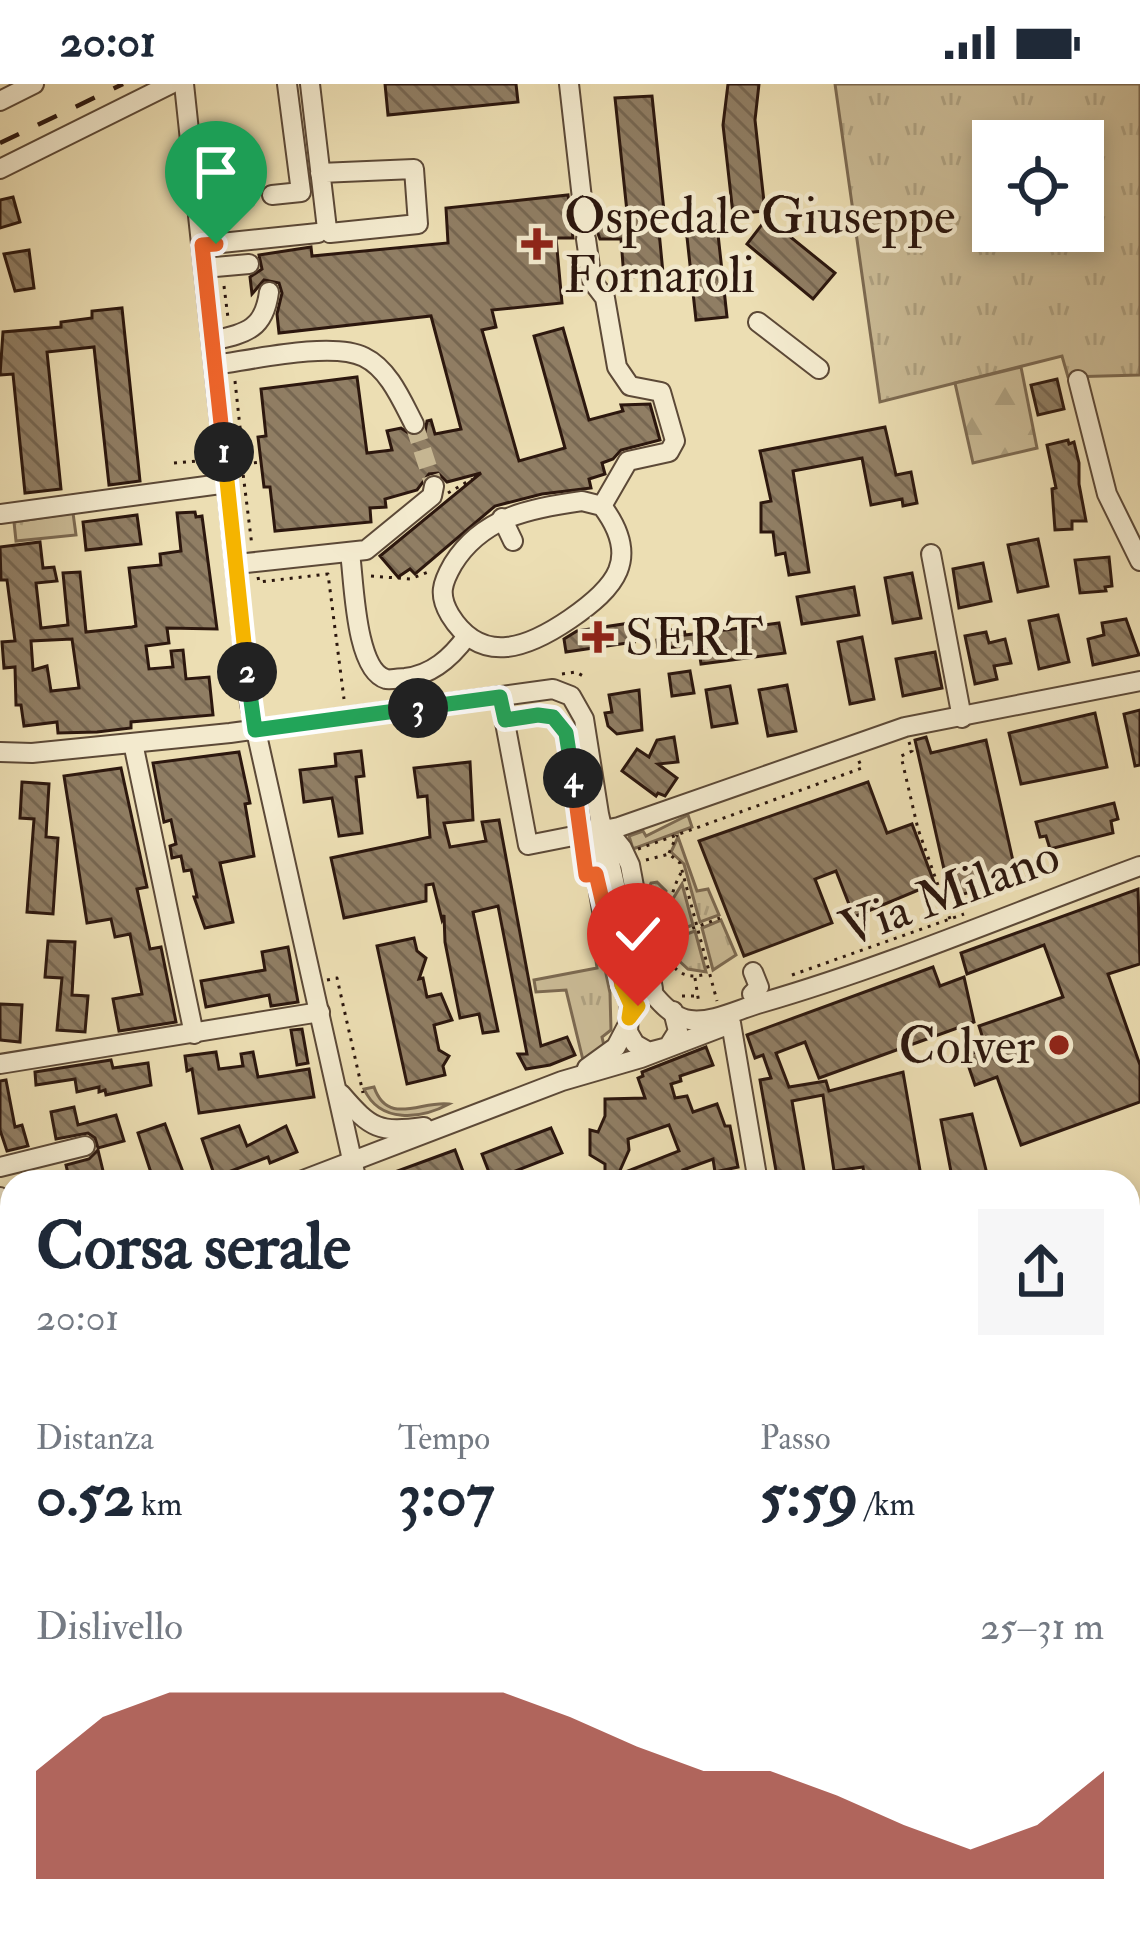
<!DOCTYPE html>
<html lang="it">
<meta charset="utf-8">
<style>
body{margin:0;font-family:"IM FELL Double Pica",serif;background:#f6f6f7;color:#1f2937;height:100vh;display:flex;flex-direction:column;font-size:45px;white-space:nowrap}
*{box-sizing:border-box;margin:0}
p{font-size:39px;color:#747a83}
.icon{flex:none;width:66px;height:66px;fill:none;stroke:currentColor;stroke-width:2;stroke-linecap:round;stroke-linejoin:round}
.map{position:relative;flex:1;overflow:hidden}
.sheet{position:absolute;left:0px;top:1086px;width:1140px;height:771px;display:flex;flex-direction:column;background:#fff;border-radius:36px 36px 0 0;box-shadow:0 6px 18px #0003}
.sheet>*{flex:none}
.buttons{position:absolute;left:972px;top:36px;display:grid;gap:24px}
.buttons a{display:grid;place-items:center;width:132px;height:132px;border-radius:0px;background:#fff;box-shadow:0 6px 18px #0003;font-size:60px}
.pin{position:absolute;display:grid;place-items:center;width:102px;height:102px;color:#fff;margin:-123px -51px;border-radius:50% 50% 50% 0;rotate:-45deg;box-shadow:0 0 12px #0007}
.pin .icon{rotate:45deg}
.km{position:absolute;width:60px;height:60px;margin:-30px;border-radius:50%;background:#222;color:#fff;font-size:33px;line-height:60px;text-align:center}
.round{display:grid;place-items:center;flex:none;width:126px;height:126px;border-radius:0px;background:#f6f6f7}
.overview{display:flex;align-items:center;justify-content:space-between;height:204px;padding:0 36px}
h1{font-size:66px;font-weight:700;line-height:90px}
.metrics{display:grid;grid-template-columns:repeat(3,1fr);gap:18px;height:204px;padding:12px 36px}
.metrics div{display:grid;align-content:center}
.metrics b{font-size:60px;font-weight:700}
.metrics small{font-size:33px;font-weight:400}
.metrics p{font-size:33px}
.chart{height:336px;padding:24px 36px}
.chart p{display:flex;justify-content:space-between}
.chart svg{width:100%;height:216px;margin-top:12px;fill:#8f2418;opacity:.7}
.status{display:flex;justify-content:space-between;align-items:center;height:84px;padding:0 60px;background:#fff;direction:ltr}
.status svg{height:33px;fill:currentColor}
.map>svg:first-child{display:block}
.grass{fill:url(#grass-tufts);stroke:#7c6a52;stroke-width:3;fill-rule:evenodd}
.forest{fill:url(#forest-firs);stroke:#7c6a52;stroke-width:3}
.park{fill:#cbbc97;stroke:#7c6a52;stroke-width:3}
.building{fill:url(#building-back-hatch);stroke:#2c170e;stroke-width:3;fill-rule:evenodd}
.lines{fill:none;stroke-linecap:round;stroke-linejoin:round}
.minor-tunnel{stroke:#c6b692;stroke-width:18;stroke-dasharray:18 9;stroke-linecap:butt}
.minor-casing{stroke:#5c4937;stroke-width:22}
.path{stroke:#2c170e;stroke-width:3;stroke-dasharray:3 6;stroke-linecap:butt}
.minor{stroke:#f3eace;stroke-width:18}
.rail{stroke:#2c170e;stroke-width:4.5;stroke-dasharray:21 21;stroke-linecap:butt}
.split-1-casing{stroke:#fff;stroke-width:24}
.split-2-casing{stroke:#fff;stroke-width:24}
.split-3-casing{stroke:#fff;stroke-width:24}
.split-4-casing{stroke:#fff;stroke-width:24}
.split-5-casing{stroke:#fff;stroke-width:24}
.split-6-casing{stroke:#fff;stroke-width:24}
.split-1{stroke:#f0652b;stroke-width:15}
.split-2{stroke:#f5b400;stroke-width:15}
.split-3{stroke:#22a559;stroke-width:15}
.split-4{stroke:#22a559;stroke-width:15}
.split-5{stroke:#f0652b;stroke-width:15}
.split-6{stroke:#f5b400;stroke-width:15}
.poi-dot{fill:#8f2418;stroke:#f3eace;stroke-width:4.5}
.labels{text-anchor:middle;stroke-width:9;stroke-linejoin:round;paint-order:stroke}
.poi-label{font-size:51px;fill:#2c170e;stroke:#f3eace;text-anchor:start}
.street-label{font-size:51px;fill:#2c170e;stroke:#f3eace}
</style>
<div class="status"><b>20:01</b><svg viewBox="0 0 49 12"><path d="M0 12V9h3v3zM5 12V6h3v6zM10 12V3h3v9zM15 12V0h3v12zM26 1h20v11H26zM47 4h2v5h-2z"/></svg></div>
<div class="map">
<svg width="1140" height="1855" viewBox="0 0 1140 1855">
<defs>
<pattern id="grass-tufts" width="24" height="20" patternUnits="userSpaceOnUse" patternTransform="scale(3)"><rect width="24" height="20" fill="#cbbc97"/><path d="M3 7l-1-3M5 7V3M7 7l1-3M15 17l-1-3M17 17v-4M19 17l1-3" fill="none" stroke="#aea181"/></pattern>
<pattern id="forest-firs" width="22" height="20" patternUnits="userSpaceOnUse" patternTransform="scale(3)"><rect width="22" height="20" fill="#cbbc97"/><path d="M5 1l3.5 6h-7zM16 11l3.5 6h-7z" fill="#aea181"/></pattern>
<pattern id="building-back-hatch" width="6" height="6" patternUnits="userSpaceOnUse" patternTransform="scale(3)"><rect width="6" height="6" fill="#907e64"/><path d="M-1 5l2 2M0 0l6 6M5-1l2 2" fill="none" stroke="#766651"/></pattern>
</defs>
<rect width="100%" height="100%" fill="#ecdeb3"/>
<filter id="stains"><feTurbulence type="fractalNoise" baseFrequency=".00167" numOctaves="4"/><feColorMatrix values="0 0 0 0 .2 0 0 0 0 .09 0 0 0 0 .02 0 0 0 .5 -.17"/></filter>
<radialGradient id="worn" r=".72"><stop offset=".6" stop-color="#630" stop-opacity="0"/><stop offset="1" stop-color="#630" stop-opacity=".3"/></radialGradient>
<!-- grass -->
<g class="grass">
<path d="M835,0H1140V291L1068,293L1062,272L880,318ZM993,57H1083V147H993Z"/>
<polygon points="73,429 76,451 16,457 14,438"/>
<polygon points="688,731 692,743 633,765 629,752 643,747 646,752"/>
<polygon points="678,753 697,807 708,805 719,831 700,838 684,780 671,768"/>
<polygon points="657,798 666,807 661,828 662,866 659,865 647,809 651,799"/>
<polygon points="682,800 693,841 670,849 671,818"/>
<polygon points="721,836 736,871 713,886 702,844"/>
<polygon points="695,847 706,888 688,885 676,874 670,856"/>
<polygon points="600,861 610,909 611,946 602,953 605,966 583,976 566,906 536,908 534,896 597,884 594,862"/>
<path d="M374,1003C388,1043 422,1016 449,1020C421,1035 380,1040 364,1005Z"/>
<polygon points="1140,1588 1140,1727 1128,1727 1128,1589"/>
</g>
<!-- forest -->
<polygon class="forest" points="1021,283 1037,364 973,379 955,299"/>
<!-- park -->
<polygon class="park" points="625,1845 718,1845 708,1849 730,1845 846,1845 848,1855 674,1855 692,1851 660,1853"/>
<!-- building -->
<g class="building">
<polygon points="385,0 516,0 518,18 388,31"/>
<polygon points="728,0 759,0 755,36 765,127 733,130 723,41"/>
<polygon points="652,12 665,137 658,137 663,189 624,194 621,155 600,155 597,147 598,140 628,137 615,14"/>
<polygon points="568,111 573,154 556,154 562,219 492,226 496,243 482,246 519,377 565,364 534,252 563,244 589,336 623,327 621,321 650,320 660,356 621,366 613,375 602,379 605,390 589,395 591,404 542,410 495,422 415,490 410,485 398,493 380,472 481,389 447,398 438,389 429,390 417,406 385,415 386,423 370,424 371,438 275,447 270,403 264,403 258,353 266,352 261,305 357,293 367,369 392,366 387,347 401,344 414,353 425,348 427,337 431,336 435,350 461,345 431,232 279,249 277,230 282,209 279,199 264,196 252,210 250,193 262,185 259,171 311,163 312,172 448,159 446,124"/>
<polygon points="13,113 20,138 0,144 0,116"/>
<polygon points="767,134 835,189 813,215 747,160"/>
<polygon points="717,141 727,233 696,236 686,144"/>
<polygon points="29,166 34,204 15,207 4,170"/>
<polygon points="122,224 140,397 109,401 94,263 47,268 61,405 25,409 13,290 0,291 3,248 61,243 61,238 92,234 92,227"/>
<polygon points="1057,295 1064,325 1038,331 1031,301"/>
<polygon points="885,343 896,391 911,388 917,419 903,422 902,415 871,421 862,374 793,387 809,488 789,491 785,469 776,471 773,448 761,448 761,419 771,417 760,367"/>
<polygon points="1068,356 1069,360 1074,358 1079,379 1079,400 1086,437 1072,437 1072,445 1055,446 1052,405 1056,404 1047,361"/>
<path d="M195,428L196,433L202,432L217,545L167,544L169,559L146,562L149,585L173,583L171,567L183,566L186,595L209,593L213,631L131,638V644L97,648L58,649L57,638L24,642L21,621H16L15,583L4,584L2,558L15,557L7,496H1L0,463L40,458L43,484L54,483L57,497L36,499L41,544L68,541L63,489L80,488L86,548L132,543L136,542L129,484L161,481L160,470L181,467L177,429ZM72,555L79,604L51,607L47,582L33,586L31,557Z"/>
<polygon points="137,431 141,460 86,466 83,438"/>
<polygon points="1038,455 1048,502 1018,508 1008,461"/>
<polygon points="1109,473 1112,502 1105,503 1106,507 1080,509 1075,476"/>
<polygon points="983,479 991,517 959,524 953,485"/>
<polygon points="912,489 921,534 893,539 885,494"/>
<polygon points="854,503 859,531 802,540 797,513"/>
<polygon points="1058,531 1069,578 1039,585 1029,537"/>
<polygon points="1126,535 1139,571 1093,581 1088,555 1104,551 1102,539"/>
<polygon points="630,539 634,558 566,568 564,555 577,547"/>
<polygon points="779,539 785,569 701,580 698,560 658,565 657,556 665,554 664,547 684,544 685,551"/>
<polygon points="986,548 989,559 1005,555 1011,579 994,582 997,595 975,600 965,552"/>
<polygon points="862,553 874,615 850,620 838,558"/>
<polygon points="935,568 942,604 903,612 896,575"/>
<polygon points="690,587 694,609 672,612 669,590"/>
<polygon points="787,601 796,647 768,652 759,606"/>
<polygon points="730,602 737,639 712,643 706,606"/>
<polygon points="639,606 642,646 617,650 608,642 605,629 612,628 609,611"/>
<polygon points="1140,626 1140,681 1135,682 1124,630"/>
<polygon points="1095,629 1107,683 1021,700 1009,649"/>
<polygon points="674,653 678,678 658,680 677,694 665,712 658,709 656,712 622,687 637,665 649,673 657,656"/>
<polygon points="926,653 931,669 986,656 1015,786 998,790 1001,801 959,811 957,800 948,803 915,656"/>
<polygon points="361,667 364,692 356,693 362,749 339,752 332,714 304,718 300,686 336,682 335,670"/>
<polygon points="239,668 250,719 245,720 254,772 220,779 233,838 205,844 194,813 197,813 191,786 184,787 181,772 172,774 170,762 176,760 171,736 164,738 153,679"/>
<polygon points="470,678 473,736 444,739 450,763 486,757 482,738 499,736 541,962 567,953 575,971 550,981 526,985 518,970 527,970 498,822 473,828 498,947 483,949 479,930 460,934 445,858 444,831 442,836 433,800 426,801 426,817 344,834 331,774 430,753 427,712 418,713 414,684"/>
<polygon points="121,684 147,803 137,805 150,865 161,863 176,938 119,947 113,915 142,910 130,850 115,853 111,835 87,839 64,692"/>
<polygon points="22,698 49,700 46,753 58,754 53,830 27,828 34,735 20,734"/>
<polygon points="868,698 887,749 912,740 937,806 925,810 923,804 854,833 836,787 815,795 832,839 744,872 699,757"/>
<polygon points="1114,719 1118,735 1111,737 1113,749 1050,765 1046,752 1040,753 1036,738"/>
<polygon points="1138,805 1140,880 1108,890 1140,981 1140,1018 1021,1061 997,993 975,1001 965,972 986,964 979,942 1063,913 1044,861 967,890 961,869"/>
<polygon points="414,854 417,867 426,874 419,895 423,894 427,913 441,910 452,936 434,941 439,966 449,972 443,982 445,991 407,1000 377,862"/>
<polygon points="48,857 75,858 72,911 88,912 85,948 57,946 62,894 45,893"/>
<polygon points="288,863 298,918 271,922 269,911 206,923 201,897 265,886 262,868"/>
<polygon points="933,883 940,902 964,893 974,938 819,994 805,958 776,969 789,1003 826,997 829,1007 903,988 922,1098 865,1098 863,1083 834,1087 823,1011 792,1017 806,1098 778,1098 760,996 771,994 763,971 755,974 747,951"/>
<polygon points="0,920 22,921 20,958 0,956"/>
<polygon points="302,945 308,979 297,981 291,946"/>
<path d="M706,963L713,981L680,992L681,997L671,1000L675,1014L687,1012L693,1028L717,1020L725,1042H730L738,1083L715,1088L713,1075L683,1086L687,1098H669L666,1090L642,1098H602L605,1096V1080L590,1071V1046L598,1048L605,1032V1015L645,1014L638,994L643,992L642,988ZM669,1041L679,1067L618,1091L629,1066L628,1055Z"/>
<polygon points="216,968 219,985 243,982 241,970 253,968 258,993 309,985 314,1013 199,1029 192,985 187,987 185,972"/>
<polygon points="111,976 113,984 148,979 151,1001 106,1011 105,1006 99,1008 99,1003 77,1008 75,995 36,1001 35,988"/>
<polygon points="6,996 15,1043 22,1041 28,1062 7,1067 0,1046 0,997"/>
<polygon points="74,1023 78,1041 116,1031 124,1057 98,1064 95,1054 88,1049 56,1055 51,1028"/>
<polygon points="972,1030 989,1098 953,1098 941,1036"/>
<polygon points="165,1040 183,1088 164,1098 154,1098 138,1049"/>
<polygon points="239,1042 247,1062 286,1042 297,1068 270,1079 268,1073 215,1093 202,1055"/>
<polygon points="551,1044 562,1069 492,1096 482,1070"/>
<polygon points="98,1066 104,1091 70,1098 66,1081 89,1075"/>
<polygon points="455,1066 467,1098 370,1098 370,1097"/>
<polygon points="1128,1190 1135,1190 1140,1224 1140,1285 1128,1286"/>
<polygon points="2,1291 12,1321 12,1375 0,1378"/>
<polygon points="1140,1312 1140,1387 1128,1388 1128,1346 1132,1345 1128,1313"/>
<polygon points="12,1407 12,1474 0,1477 0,1411"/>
<polygon points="12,1624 12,1669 0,1640 0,1626"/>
</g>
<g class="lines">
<!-- minor-tunnel -->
<polyline class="minor-tunnel" points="414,340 434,402"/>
<!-- minor casing -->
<g class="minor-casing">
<g id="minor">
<polyline points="184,0 250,620 357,1098"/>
<polyline points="310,0 327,145 330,149 418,140 414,85 320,89"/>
<polyline points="569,0 585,141"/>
<polyline points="0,17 34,0"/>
<polyline points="0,85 171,0"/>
<polyline points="272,111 301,108 287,0"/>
<polyline points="586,155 592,197 605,214 617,283 630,302 661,308 675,357 669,368 628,377 602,422"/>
<polyline points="202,161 318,149"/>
<polyline points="204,184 249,180"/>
<polyline points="758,238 819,285"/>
<path d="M212,257C246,249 264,246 269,208"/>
<path d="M215,281C251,276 332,257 364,273C389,285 402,317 414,340"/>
<polyline points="1078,296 1107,410 1140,477"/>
<path d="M582,417L602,422C642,475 615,504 570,535C529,563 482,583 450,531C438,511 442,499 453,480C482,433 531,424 582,417Z"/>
<polyline points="0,430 228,399"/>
<polyline points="502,434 513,457"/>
<path d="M350,469C354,496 355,586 386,595C389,596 401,594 405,594C432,591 451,574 467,552"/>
<polyline points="931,470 962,634"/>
<polyline points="237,480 366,466 432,412 434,402"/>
<polyline points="500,612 528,761 619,743 905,643 1140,597"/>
<polyline points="133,659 194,950"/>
<polyline points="0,668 32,669 230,649 553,605 571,612 584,635 599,730 632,876 628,948 635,960 649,968 668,963 678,947 673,927"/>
<path d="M599,740C589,787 608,866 626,912"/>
<polyline points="606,744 622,764 630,781 653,905"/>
<path d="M633,879C644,899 666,933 690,936C713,939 739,925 761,919C889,882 1015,828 1140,782"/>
<polyline points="752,910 759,903 753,888"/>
<polyline points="731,939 758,1098"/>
<polyline points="0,980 320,928"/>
<polyline points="587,984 616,963 627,942"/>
<path d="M341,1010C371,1045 379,1049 424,1043"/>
<polyline points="0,1083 85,1062"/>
<polyline points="298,1098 562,997 641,974 730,940"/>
<polyline points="0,1113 12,1167"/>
<polyline points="1128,1143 1140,1140"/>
<polyline points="0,1210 12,1205"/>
<polyline points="0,1613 12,1610"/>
<polyline points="0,1675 12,1709"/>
<polyline points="57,1845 60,1855"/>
<polyline points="182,1845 185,1855"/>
<polyline points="528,1845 530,1855"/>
<polyline points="297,1855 343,1845"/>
</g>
</g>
<!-- path -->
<g class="path">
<polyline points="224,202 228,234"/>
<polyline points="235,297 243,371"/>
<polyline points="241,373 252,462"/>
<polyline points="174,379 209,376"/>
<polyline points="245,380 261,378"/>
<polyline points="448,409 472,395"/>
<polyline points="371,492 410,495 431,487"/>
<polyline points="258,493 259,498 328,490 344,615"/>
<polyline points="562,590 576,588 583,592"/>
<polyline points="519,634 548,631 561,641 579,733"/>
<polyline points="909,658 912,667 901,672 918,745 950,835"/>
<polyline points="638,765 862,684 858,675"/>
<polyline points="669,769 677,751"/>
<polyline points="646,776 669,770 680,779 717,917"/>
<path d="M681,789C665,816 648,906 707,890"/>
<polyline points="667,854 720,834"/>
<polyline points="792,891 964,830"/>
<polyline points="695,894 699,920"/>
<polyline points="327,896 337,894 363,1009"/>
<polyline points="682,912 698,912"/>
<polyline points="0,1499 12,1496"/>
<polyline points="0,1585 12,1582"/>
<polyline points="0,1732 12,1729"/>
<polyline points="1128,1821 1140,1818"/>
<polyline points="1128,1843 1140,1844"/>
</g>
<!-- minor -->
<use href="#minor" class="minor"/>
<!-- rail -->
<polyline class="rail" points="0,59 123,0"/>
</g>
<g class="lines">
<!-- split-1 casing -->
<g class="split-1-casing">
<polyline id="split-1" points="216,160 202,161 224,368"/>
</g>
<!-- split-2 casing -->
<g class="split-2-casing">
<polyline id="split-2" points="224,368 247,588"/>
</g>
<!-- split-3 casing -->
<g class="split-3-casing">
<polyline id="split-3" points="247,588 255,646 418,624"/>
</g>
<!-- split-4 casing -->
<g class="split-4-casing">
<polyline id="split-4" points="418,624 500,613 505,636 538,631 553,633 566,649 573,694"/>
</g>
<!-- split-5 casing -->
<g class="split-5-casing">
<polyline id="split-5" points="573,694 586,791 596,790 622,901"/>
</g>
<!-- split-6 casing -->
<g class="split-6-casing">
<polyline id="split-6" points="622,901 631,921 629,934 638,922"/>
</g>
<!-- split-1 -->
<use href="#split-1" class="split-1"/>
<!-- split-2 -->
<use href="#split-2" class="split-2"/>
<!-- split-3 -->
<use href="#split-3" class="split-3"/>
<!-- split-4 -->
<use href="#split-4" class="split-4"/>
<!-- split-5 -->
<use href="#split-5" class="split-5"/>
<!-- split-6 -->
<use href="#split-6" class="split-6"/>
</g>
<!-- markers -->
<g class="poi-dot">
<path d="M531 142h12v12h12v12h-12v12h-12v-12h-12v-12h12z"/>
<path d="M592 535h12v12h12v12h-12v12h-12v-12h-12v-12h12z"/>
<circle cx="1059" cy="961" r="12"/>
</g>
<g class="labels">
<!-- poi labels -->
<g class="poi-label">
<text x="564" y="149">Ospedale Giuseppe<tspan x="564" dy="59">Fornaroli</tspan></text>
<text x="625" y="571">SERT</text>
<text x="1035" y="979" text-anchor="end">Colver</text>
</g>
<!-- street labels -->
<g class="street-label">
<text transform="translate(949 807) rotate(-20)" y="18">Via Milano</text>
</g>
</g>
<rect width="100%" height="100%" filter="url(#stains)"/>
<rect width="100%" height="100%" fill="url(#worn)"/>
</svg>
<div class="buttons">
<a><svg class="icon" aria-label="locate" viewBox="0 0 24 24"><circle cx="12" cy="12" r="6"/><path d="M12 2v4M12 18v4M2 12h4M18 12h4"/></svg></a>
</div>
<div class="pin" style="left:216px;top:160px;background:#1e9e55"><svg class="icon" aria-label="arrive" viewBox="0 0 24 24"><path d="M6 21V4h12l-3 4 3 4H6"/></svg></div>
<div class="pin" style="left:638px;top:922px;background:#d93025"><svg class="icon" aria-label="check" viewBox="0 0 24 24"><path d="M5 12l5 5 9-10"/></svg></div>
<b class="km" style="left:224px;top:368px">1</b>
<b class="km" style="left:247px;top:588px">2</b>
<b class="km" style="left:418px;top:624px">3</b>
<b class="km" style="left:573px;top:694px">4</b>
<section class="sheet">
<div class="overview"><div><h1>Corsa serale</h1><p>20:01</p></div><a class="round"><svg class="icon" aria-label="share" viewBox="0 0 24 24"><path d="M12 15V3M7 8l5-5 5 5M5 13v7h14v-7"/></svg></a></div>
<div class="metrics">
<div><p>Distanza</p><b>0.52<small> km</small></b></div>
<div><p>Tempo</p><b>3:07</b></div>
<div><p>Passo</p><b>5:59<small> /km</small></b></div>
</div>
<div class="chart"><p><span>Dislivello</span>25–31 m</p>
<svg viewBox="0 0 160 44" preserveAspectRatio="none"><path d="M0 44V22L10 11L20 6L30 6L40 6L50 6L60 6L70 6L80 11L90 17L100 22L110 22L120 27L130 33L140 38L150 33L160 22V44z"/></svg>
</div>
</section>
</div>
